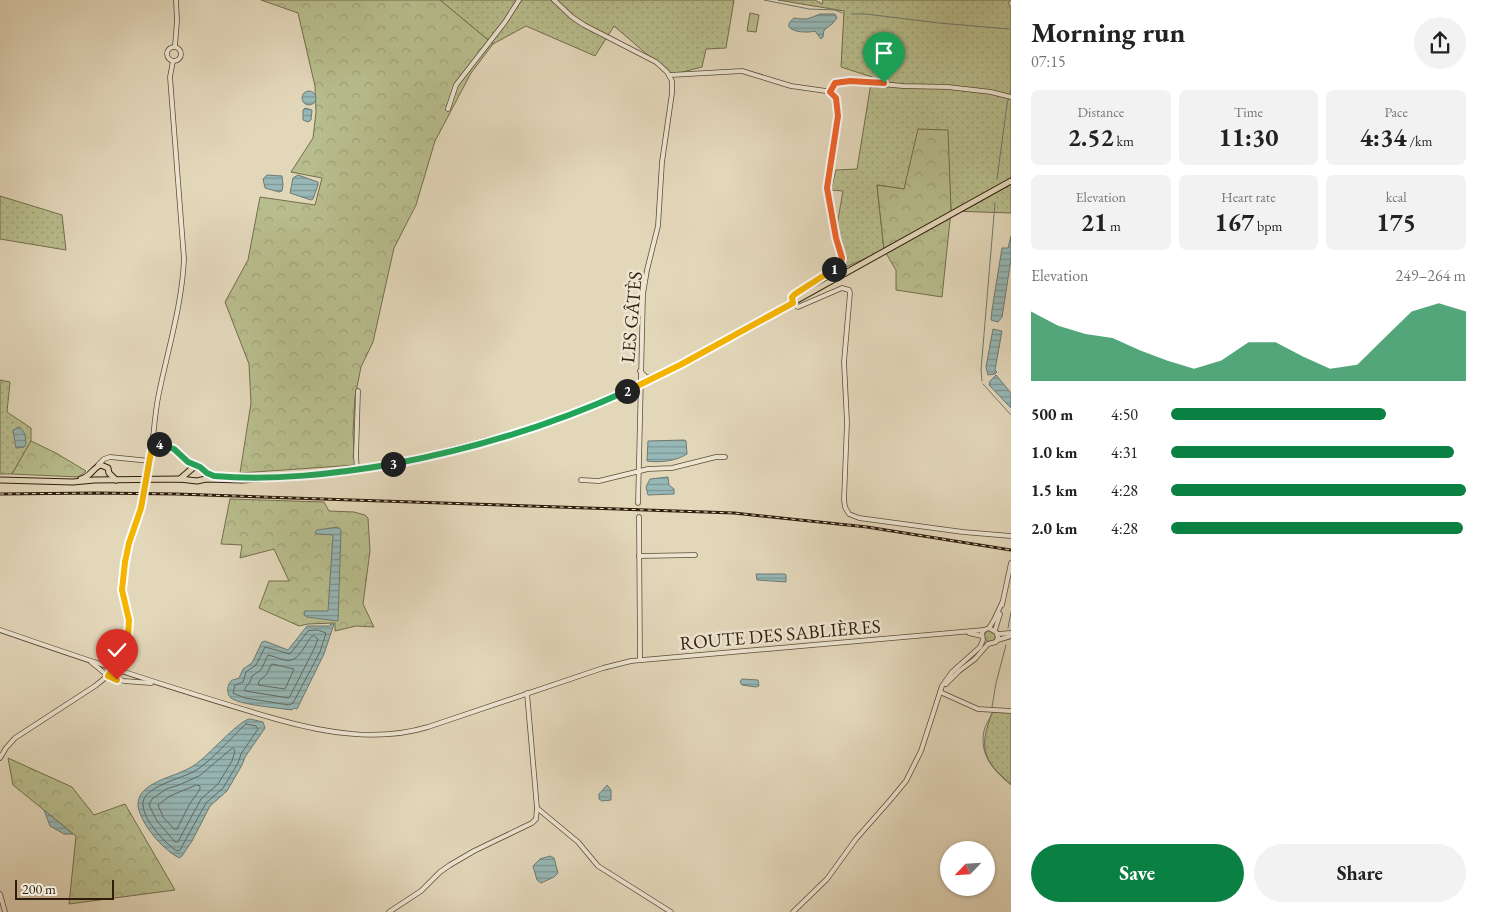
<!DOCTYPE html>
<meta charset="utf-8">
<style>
body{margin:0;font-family:"EB Garamond",serif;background:#f2f2f2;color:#222;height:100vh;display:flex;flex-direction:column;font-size:19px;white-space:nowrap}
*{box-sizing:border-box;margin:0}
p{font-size:16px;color:#767676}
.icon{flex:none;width:28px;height:28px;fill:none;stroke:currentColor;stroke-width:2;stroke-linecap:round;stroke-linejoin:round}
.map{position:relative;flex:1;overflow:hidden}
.side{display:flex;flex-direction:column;background:#fff;width:475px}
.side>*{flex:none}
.needle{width:32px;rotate:245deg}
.controls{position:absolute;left:940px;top:841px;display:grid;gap:10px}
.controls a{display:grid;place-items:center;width:55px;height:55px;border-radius:50%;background:#fff;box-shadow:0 1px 4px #0004;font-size:25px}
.scale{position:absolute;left:15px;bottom:12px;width:99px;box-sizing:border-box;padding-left:5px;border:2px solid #2e1d0a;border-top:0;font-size:14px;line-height:18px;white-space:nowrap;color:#2e1d0a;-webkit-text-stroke:4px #ede5d2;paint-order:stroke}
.pin{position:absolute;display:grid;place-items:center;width:42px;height:42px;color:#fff;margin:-51px -21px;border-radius:50% 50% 50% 0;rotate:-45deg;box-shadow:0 0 5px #0007}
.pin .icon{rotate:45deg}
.km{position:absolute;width:25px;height:25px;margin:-12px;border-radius:50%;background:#222;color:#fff;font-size:14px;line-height:25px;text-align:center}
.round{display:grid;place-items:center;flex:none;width:52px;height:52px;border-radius:26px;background:#f2f2f2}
.head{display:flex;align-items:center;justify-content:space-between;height:85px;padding:0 20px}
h1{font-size:28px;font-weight:700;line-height:38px}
.metrics{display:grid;grid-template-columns:repeat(3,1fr);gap:8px;height:85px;padding:5px 20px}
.metrics div{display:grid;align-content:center;border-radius:8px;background:#f2f2f2;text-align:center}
.metrics b{font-size:25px;font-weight:700}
.metrics small{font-size:14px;font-weight:400}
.metrics p{font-size:14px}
.chart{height:140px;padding:10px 20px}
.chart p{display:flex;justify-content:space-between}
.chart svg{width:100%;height:90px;margin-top:5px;fill:#0b8043;opacity:.7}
.action{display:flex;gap:10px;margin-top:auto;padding:10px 20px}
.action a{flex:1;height:58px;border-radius:30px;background:#0b8043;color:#fff;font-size:20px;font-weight:700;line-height:58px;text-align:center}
.action a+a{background:#f2f2f2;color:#222}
ul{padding:0 20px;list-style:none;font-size:16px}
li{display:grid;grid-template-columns:80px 60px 1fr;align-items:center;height:38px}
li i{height:12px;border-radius:6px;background:#0b8043}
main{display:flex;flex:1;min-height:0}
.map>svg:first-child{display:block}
.grass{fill:url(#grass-dots);stroke:#736d4c}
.forest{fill:url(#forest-crowns);stroke:#736d4c}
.pitch{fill:#b8bd8d;stroke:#736d4c}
.water{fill:url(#water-rules);stroke:#6d7a72}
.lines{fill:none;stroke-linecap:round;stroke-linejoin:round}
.shore{stroke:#626a60;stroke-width:1}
.stream{stroke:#6d7a72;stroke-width:1}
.minor-casing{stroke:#5b4c36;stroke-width:5.5}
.major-casing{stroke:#2e1d0a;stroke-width:7}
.minor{stroke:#ede5d2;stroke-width:4}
.major{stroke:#e3d7ba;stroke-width:5}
.rail-casing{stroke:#2e1d0a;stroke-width:3}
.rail{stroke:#ede5d2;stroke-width:1;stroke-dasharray:4;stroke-linecap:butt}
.minor-bridge-casing{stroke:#5b4c36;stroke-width:5.5;stroke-linecap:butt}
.minor-bridge{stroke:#ede5d2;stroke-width:4}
.split-1-casing{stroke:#fff;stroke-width:10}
.split-2-casing{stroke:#fff;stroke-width:10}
.split-3-casing{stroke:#fff;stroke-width:10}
.split-4-casing{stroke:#fff;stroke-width:10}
.split-5-casing{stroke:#fff;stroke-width:10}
.split-1{stroke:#f0652b;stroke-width:6}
.split-2{stroke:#f5b400;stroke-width:6}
.split-3{stroke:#22a559;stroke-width:6}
.split-4{stroke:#22a559;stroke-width:6}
.split-5{stroke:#f5b400;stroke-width:6}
.labels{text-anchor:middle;stroke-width:5;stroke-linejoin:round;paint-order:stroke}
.street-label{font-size:19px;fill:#2e1d0a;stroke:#ede5d2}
</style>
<main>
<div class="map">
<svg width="1011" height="912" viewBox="0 0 1011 912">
<defs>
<pattern id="grass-dots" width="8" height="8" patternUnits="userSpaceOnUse" patternTransform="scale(1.25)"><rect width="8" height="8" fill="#b8bd8d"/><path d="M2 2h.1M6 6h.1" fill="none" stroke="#9ea278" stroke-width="1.8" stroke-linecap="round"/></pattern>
<pattern id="forest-crowns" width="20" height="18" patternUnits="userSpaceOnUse" patternTransform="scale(1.25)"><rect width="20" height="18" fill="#b8bd8d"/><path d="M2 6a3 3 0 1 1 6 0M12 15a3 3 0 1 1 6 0" fill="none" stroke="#9ea278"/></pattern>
<pattern id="water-rules" width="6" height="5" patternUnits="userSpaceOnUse" patternTransform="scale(1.25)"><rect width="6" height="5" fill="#97b8b7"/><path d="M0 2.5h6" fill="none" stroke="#7c9593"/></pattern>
</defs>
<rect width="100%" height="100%" fill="#e3d7ba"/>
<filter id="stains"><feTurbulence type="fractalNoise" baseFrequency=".004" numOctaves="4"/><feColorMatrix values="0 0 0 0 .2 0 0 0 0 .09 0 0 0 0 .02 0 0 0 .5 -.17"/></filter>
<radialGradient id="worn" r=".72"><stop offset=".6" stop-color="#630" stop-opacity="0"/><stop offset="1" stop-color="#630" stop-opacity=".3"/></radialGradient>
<!-- grass -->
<g class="grass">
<polygon points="440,0 734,0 726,48 706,49 702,67 671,75 614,26 595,56 526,26 493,44"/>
<polygon points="778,0 815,0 822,4 823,0 1011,0 1008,3 1011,8 1011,213 951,211 947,130 904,189 877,185 884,250 846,267 836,231 843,191 831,190 836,170 857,169 872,77 841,67 844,11"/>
<polygon points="0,196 62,215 66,250 0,239"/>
<polygon points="0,380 10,382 7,412 31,428 31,441 12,474 0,474"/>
<circle cx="990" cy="636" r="5.5"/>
<path d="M993,711L1011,712V784C981,760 979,745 993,711Z"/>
</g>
<!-- forest -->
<g class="forest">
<polygon points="261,0 440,0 493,44 471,73 435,141 416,205 394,248 373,342 361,367 355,397 353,432 355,465 240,473 251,403 249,364 225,302 248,260 260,197 315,205 322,178 291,172 313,138 316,112 315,86 298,13"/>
<polygon points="918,129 948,130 951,211 942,297 896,290 896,270 884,250 877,185 904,189"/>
<polygon points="31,441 56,453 86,471 79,477 12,474"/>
<polygon points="230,499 324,502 329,511 354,512 365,515 368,518 370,551 363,604 374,627 356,626 335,631 335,623 308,624 299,626 259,608 269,581 289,581 274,549 240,558 242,545 221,544"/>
<polygon points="8,758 72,787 94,815 125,804 175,890 69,904 76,836 13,785"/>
</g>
<!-- pitch -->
<polygon class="pitch" points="750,13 759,15 756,32 747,31"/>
<!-- water -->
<g class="water">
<path d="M820,14H835L837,18L832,24L824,30L823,37L821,39L815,31C806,34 777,31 794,18C807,20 808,19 820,14Z"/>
<circle cx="309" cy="98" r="7"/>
<polygon points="305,108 312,110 311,120 308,122 303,120 303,110"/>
<polygon points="267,175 282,176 283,185 282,191 279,192 265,188 263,179"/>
<polygon points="298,175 318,182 318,185 313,199 311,200 290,193 293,178"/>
<polygon points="1011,236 1011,259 1002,317 998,322 991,320 992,310 1002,248 1008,248"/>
<polygon points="993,329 1002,331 995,370 997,372 995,374 988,375 986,367"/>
<polygon points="996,375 1011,393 1011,408 989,385 990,381"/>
<polygon points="20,427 25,434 26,444 24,447 16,448 13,430"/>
<path d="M684,440L686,441L687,454C676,461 660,463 647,461L648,441Z"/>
<polygon points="668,477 669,485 674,489 674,494 648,495 646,487 650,479"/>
<polygon points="338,527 341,530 338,621 307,617 304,615 305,611 328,611 333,535 316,534 315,532 317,530"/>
<polygon points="756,574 785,574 786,575 786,582 757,580"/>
<path d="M331,624H334L324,654L297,709L294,708L292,710C279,708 240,705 231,698C226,694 227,684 232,680C233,680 239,678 239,678L243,669L252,663L262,642L265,641L288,650L307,626H329Z"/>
<polygon points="742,679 758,680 759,686 756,687 742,685 740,682"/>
<path d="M250,719L263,722L265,728L245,757L242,765L227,791L210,806L192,841L182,856L179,858C165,850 152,836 144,822C142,818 138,810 138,805C137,785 168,778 181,772C189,769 195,765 201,760C211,752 241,719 250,719Z"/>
<polygon points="607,785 611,790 611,800 602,801 599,799 599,794"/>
<polygon points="44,810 73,834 64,834 50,826"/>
<polygon points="550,856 554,858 558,873 554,877 541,883 537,880 533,866 540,859"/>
</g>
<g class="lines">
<!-- shore -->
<g class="shore">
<polygon points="318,630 326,633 320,652 293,703 289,705 245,698 233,693 235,685 243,682 246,672 256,665 265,647 290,654 308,631"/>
<path d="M314,636L318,639L315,647L289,698L245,691V688L250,682L252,676L261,670L268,655C273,656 278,658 284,660C298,664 304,646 311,637Z"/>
<polygon points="272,664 294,669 285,689 258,685 259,681 266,675"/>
<path d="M246,724L256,726L258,729L241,754L238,763L223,788L206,803L180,850L177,851C166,844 155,831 148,820C146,816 143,810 143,805C141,787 183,778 195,771C215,758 229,739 246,724Z"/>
<polygon points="233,748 235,751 232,761 218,784 201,799 181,836 178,842 175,842 157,821 149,805 152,799 166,789 179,785 199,776"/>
<polygon points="197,785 200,786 200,789 189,805 177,829 174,829 163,817 158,805 170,796"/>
</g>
<!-- stream -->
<g class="stream">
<polyline points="764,0 809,9 835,10 842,13"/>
<polyline points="852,14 866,14 939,23 1009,29"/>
<polyline points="997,179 1007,104 1011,89"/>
<polyline points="982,381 981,370 995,203"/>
<polyline points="983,384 1011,415"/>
<polyline points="1008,628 1011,612"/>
<polyline points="992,707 996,683 1006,645"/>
<path d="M992,713C990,719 985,725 984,731C979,755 994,771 1011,785"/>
</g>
<!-- minor casing -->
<g class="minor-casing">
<g id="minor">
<polyline points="554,0 572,17 584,25 656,62 667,72 672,81 672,93 662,162 658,226 647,270 643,294 638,503"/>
<polyline points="175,46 177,21 176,0"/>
<circle cx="174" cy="54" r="7"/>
<path d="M670,75L742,71L791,86L826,91L833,94C849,119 827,161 827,189C828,205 831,223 836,238C837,244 841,250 842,256C842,261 840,263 837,266L792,297L795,305L798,307L842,288L849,290L850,293L844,362L847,422L844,500L845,507L849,514L859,518L963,532L1011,536"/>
<polyline points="830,92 835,83 850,81 903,86 948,87 991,92 1011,97"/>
<polyline points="448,109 456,85 505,22 519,0"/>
<polyline points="640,371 646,377 653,378"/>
<path d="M153,436C161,446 167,444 176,450C183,455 188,462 195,466"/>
<polyline points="98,465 104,459 110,457 150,461"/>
<polyline points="357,469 356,456 358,391"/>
<path d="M148,473C154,447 153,420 159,393C168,349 182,305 184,259L170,77L173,61"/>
<polyline points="581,480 599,481 648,469 672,468 716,457 725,457"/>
<polyline points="639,517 640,659"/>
<polyline points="639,556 695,555"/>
<polyline points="1002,605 1011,563"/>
<path d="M0,630C92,662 183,692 276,719C325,733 378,742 428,727L603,668L631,661L984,630"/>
<polyline points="995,630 1000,614"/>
<polyline points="969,633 982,636"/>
<polyline points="998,634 1011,633"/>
<polyline points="998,640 1011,636"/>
<polyline points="91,662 108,676 124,681 151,683"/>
<polyline points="946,684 959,671 975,659 988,644 996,642 998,637 996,632 989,628"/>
<polyline points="940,692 978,709 1011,711"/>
<polyline points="527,693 537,808 578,842 598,866 671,912"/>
<path d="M0,758L6,748L15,738L95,686C116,671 133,644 129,616C126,600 121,592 123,575C124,564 126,554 128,544C133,529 140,515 143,500"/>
<polyline points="0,894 5,912"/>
<polyline points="389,912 421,891 440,872 450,865 474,851 532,823 536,819 537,808"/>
<polyline points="793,912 827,879 856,839 892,798 906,781 921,751 942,686 952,672 980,647 983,640 982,633 984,630 989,628 994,620 1002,603"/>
</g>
</g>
<!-- major casing -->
<g class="major-casing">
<g id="major">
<path d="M81,479C91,477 92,468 101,465L108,468L109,473L116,480"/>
<path d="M180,479L195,466C205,467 206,475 220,477"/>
<polyline points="0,480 73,482 94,480 180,479 197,481 206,479 242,480 312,475 357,469 418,459 524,431 601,403 680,365 1011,181"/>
</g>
</g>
<!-- minor -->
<use href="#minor" class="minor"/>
<!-- major -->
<use href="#major" class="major"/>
<!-- rail casing -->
<g class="rail-casing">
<polyline id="rail" points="0,494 96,493 177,494 734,513 867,527 1011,550"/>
</g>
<!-- rail -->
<use href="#rail" class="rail"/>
<!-- minor-bridge casing -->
<g class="minor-bridge-casing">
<polyline id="minor-bridge" points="143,500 148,473"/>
</g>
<!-- minor-bridge -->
<use href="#minor-bridge" class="minor-bridge"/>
</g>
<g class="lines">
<!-- split-1 casing -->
<g class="split-1-casing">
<polyline id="split-1" points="834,269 841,263 842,258 836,238 827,188 838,116 836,98 830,92 835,83 850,81 884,83"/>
</g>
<!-- split-2 casing -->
<g class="split-2-casing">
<polyline id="split-2" points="627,391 680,365 793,303 792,297 795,294 834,269"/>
</g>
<!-- split-3 casing -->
<g class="split-3-casing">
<path id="split-3" d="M393,464C473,449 552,425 627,391"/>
</g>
<!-- split-4 casing -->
<g class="split-4-casing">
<path id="split-4" d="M159,444L174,449L188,462L200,467L207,473L214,476C274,481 334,474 393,464"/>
</g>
<!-- split-5 casing -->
<g class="split-5-casing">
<polyline id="split-5" points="117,680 108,676 119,660 128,637 129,620 122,590 125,562 129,543 141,508 151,452 159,444"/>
</g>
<!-- split-1 -->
<use href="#split-1" class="split-1"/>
<!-- split-2 -->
<use href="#split-2" class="split-2"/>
<!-- split-3 -->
<use href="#split-3" class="split-3"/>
<!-- split-4 -->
<use href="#split-4" class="split-4"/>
<!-- split-5 -->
<use href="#split-5" class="split-5"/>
</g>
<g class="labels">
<!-- street labels -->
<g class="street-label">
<text transform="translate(631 317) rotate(-85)" y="7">LES GÂTÈS</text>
<text transform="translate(780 634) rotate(-5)" y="7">ROUTE DES SABLIÈRES</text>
</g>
</g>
<rect width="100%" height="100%" filter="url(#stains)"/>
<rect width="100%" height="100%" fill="url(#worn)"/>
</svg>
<div class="controls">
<a><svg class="needle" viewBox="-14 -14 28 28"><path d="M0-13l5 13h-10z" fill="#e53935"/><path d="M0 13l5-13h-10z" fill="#767676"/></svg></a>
</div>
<div class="scale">200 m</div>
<div class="pin" style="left:884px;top:83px;background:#1e9e55"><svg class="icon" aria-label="arrive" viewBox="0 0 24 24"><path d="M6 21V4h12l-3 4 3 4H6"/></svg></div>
<div class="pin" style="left:117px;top:680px;background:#d93025"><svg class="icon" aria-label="check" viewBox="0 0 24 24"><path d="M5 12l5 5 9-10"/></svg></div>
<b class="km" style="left:834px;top:269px">1</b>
<b class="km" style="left:627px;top:391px">2</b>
<b class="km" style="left:393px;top:464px">3</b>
<b class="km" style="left:159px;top:444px">4</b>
</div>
<section class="side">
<div class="head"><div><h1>Morning run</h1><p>07:15</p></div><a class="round"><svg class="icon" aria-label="share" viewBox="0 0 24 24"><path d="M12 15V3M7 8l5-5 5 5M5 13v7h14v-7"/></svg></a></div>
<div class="metrics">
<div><p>Distance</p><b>2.52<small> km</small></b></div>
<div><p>Time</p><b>11:30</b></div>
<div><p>Pace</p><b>4:34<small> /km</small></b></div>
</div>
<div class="metrics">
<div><p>Elevation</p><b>21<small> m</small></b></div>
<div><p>Heart rate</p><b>167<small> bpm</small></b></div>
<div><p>kcal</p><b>175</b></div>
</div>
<div class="chart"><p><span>Elevation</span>249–264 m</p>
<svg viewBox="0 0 160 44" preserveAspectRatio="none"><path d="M0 44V10L10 17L20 21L30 23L40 29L50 34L60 38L70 34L80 25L90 25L100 32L110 38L120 36L130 23L140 10L150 6L160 10V44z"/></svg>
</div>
<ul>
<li><b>500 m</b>4:50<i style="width:73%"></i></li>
<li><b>1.0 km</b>4:31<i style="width:96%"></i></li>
<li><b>1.5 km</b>4:28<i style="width:100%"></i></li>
<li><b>2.0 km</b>4:28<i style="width:99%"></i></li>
</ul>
<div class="action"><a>Save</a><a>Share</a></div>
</section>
</main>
